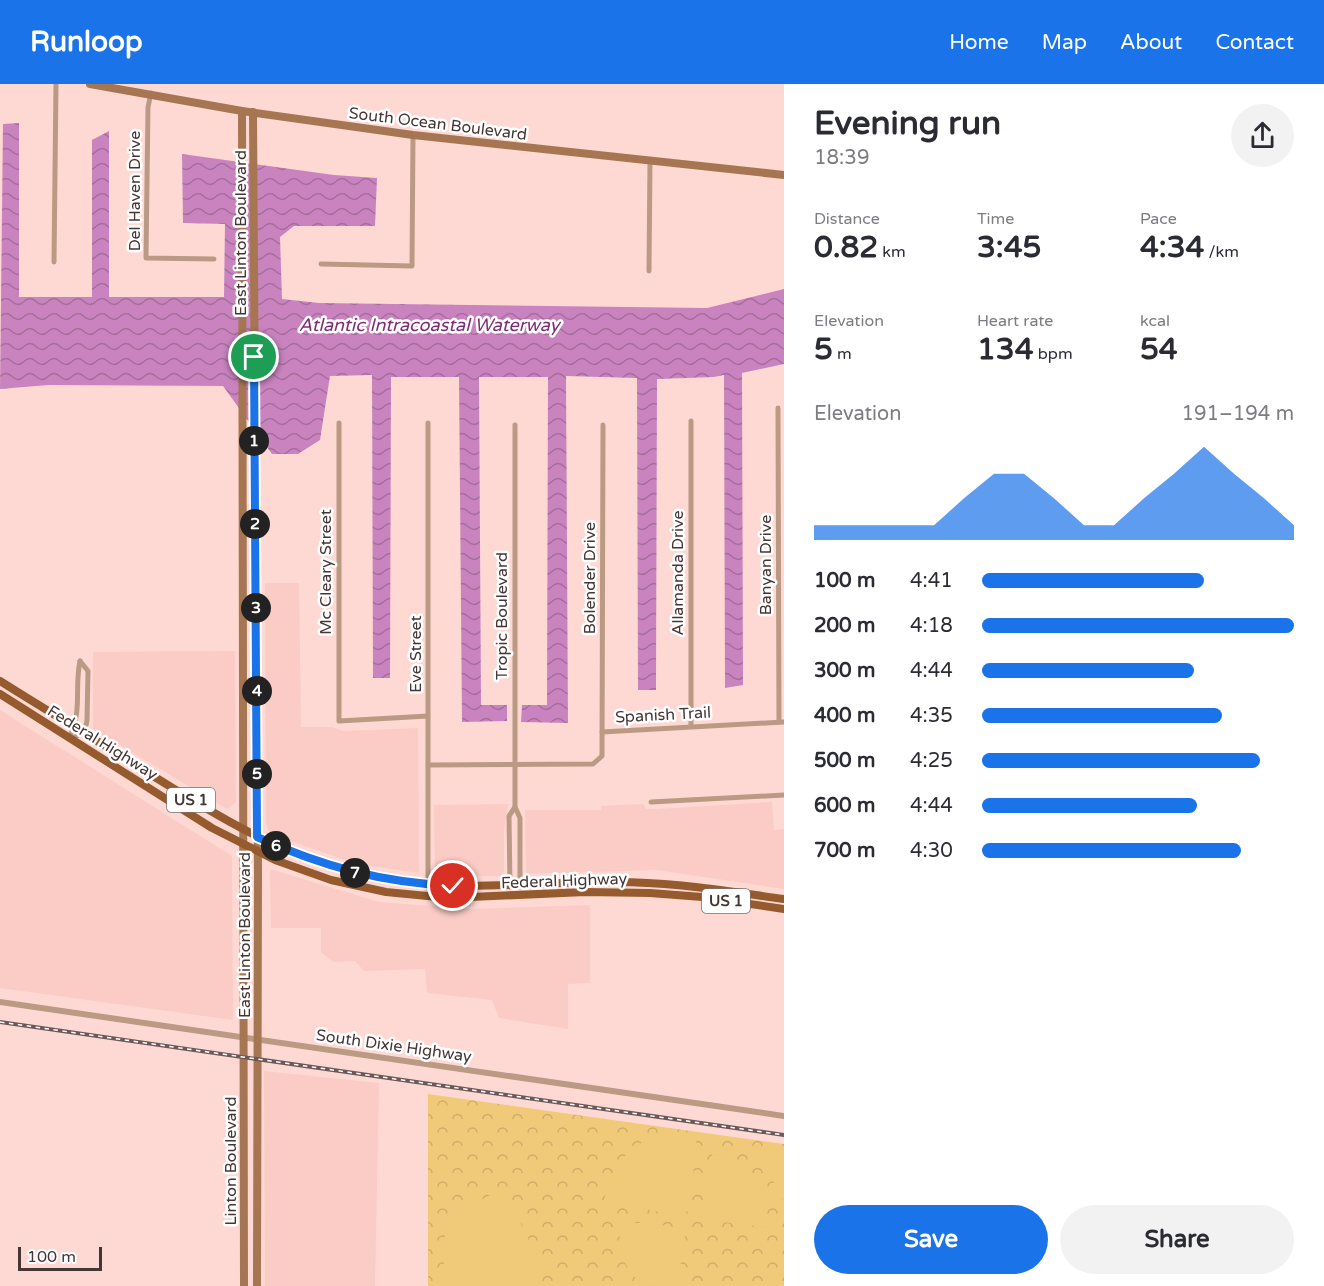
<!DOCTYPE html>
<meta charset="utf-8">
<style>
body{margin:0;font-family:"Varela Round",sans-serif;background:#f2f2f3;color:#2b2b33;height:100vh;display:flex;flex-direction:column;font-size:22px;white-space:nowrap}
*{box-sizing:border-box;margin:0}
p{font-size:20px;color:#7c7c81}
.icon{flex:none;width:33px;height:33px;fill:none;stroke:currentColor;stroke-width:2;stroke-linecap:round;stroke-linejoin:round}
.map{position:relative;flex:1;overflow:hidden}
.panel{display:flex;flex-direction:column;background:#fff;width:540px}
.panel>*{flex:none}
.scale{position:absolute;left:18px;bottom:15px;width:84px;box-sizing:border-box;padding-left:6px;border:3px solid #453634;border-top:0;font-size:16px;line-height:21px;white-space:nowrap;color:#453634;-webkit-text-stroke:4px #fff;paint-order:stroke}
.pin{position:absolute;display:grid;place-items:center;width:51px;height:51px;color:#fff;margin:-26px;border:3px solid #fff;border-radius:50%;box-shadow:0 2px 6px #0007}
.km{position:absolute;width:30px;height:30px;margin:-15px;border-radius:50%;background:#222;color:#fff;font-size:16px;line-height:30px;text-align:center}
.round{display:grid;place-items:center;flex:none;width:63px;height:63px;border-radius:32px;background:#f2f2f3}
.head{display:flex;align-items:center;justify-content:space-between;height:102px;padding:0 30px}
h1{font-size:33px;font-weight:800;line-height:45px}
.figures{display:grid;grid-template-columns:repeat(3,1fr);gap:9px;height:102px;padding:6px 30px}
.figures div{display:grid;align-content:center}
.figures b{font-size:30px;font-weight:800}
.figures small{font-size:16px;font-weight:400}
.figures p{font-size:16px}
.chart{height:168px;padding:12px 30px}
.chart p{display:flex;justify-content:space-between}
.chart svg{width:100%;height:108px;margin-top:6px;fill:#1a73e8;opacity:.7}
.primary-button{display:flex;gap:12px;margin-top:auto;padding:12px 30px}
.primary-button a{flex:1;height:69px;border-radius:36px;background:#1a73e8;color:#fff;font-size:24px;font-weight:800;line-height:69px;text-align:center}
.primary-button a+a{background:#f2f2f3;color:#2b2b33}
ul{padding:0 30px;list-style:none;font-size:20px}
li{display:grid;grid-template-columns:96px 72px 1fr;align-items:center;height:45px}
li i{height:15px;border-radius:8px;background:#1a73e8}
header{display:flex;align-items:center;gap:36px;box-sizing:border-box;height:84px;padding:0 30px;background:#1a73e8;color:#fff}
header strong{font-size:28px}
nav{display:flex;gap:33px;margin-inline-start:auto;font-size:21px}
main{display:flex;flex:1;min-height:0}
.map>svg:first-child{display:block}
.built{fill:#faccc5}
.park{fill:url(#park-crowns)}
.garden{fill:#f0c979}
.water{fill:url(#water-waves)}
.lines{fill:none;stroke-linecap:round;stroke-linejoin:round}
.minor{stroke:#bb9a83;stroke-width:5}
.tertiary{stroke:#bb9a83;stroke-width:6}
.secondary{stroke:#a67653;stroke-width:8}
.primary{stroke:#955b2e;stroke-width:8}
.rail-casing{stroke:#6c5856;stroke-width:4}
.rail{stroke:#fff;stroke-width:1.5;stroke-dasharray:4.5;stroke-linecap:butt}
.route-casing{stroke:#fff;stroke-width:12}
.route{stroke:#1a73e8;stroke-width:8}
.labels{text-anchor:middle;stroke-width:5;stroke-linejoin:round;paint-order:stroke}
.shield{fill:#fff;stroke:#7d7271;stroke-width:1.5}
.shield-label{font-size:15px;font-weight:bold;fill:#453634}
.street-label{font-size:16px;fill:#453634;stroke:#fff}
.water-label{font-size:18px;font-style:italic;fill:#7d2c75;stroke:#fff}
</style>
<header>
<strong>Runloop</strong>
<nav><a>Home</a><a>Map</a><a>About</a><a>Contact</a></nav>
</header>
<main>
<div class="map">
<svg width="784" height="1202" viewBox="0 0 784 1202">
<defs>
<pattern id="park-crowns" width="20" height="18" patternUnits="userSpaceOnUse" patternTransform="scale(1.5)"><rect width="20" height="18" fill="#f0c979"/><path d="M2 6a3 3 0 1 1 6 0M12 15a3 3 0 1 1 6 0" fill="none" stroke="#cfad69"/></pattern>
<pattern id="water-waves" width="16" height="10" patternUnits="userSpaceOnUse" patternTransform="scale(1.5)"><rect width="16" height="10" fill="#c984bf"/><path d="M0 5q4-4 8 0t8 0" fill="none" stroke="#a56d9c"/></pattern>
</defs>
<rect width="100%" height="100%" fill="#fed9d3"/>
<!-- built -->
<g class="built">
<polygon points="265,499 299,499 301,643 332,643 344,647 418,644 419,789 357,780 273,751 269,748 266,739"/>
<polygon points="235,567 236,718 227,725 93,645 93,568"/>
<polygon points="0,626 232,772 233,936 0,904"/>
<polygon points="772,718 774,746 784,745 784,805 657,786 526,790 525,726 601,726 601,722 643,720 646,725 657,725"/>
<polygon points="508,720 504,746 504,792 435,792 434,721"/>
<polygon points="270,785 379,818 471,825 590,821 590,899 568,900 568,945 499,934 492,916 427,909 425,885 364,887 355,877 333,878 321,868 321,844 271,844"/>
<polygon points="264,987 379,999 375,1202 265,1202"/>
</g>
<!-- park -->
<polygon class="park" points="428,1010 784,1060 784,1202 428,1202"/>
<!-- garden -->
<g class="garden">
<path d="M677,1048L697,1050L690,1125L680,1132L604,1117C612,1077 635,1052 677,1048Z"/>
<polygon points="784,1064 784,1118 775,1102 764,1072"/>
<path d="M712,1070C752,1076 771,1104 765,1143L707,1136L701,1127Z"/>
<path d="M503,1106L527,1151L543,1195L539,1202H448C446,1191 441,1171 443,1160C447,1134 481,1113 503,1106Z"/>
<path d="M621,1139H650L679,1144L685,1153L680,1183L675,1202C667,1202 653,1202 646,1201C623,1191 617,1160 621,1139Z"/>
</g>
<!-- water -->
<polygon class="water" points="19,39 19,213 92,213 92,56 109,47 109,213 224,213 225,140 183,139 182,70 334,91 377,94 375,142 294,142 280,153 282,215 319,219 707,224 784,205 784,280 742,289 743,601 725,604 724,291 714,293 657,295 656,606 638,606 637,294 566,292 568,639 521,638 522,621 547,621 548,293 479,293 481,621 507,621 507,637 462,638 459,293 391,293 390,594 373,594 372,291 330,292 320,356 298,370 272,370 223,302 48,301 0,305 3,40"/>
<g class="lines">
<!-- minor -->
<g class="minor">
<polyline points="151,9 148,23 146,174 214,175"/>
<polyline points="54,178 56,0"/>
<polyline points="321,180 412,182 413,51"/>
<polyline points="649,187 650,77"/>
<polyline points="778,324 779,638"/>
<polyline points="691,337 691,642"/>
<polyline points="339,339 339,637 428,632"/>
<polyline points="428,339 428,801"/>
<polyline points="515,341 515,723 520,734 520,803"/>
<polyline points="602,648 784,638"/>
<path d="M69,654C83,626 74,605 80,577"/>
<polyline points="69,655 84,649 87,637 88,587 80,577"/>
<polyline points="428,681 593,680 602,672 603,341"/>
<polyline points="651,718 784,711"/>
<polyline points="510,803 509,732 515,723"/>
</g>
<!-- tertiary -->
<polyline class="tertiary" points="0,918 784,1032"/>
<!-- secondary -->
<g class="secondary">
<polyline points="90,0 242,27 413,51 784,91"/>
<polyline points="242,27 244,1202"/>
<polyline points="253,28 258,787 257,1202"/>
</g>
<!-- primary -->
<g class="primary">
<path d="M0,597C46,626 93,654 139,683C213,730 285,775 372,793C451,809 529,798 608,798C667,797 725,807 784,815"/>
<polyline points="0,610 212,744 275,776 331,796 386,808 448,814 585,808 650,809 702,813 784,825"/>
</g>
<!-- rail casing -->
<g class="rail-casing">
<polyline id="rail" points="0,938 784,1051"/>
</g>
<!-- rail -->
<use href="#rail" class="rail"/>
</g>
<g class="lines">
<!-- route casing -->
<g class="route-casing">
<path id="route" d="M254,273L257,753C324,783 380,798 453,802"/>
</g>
<!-- route -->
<use href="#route" class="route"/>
</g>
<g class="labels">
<!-- shield labels -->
<g class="shield">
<rect x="167" y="704" width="48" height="24" rx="4.5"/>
<rect x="702" y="805" width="48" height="24" rx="4.5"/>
</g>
<g class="shield-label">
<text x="191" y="721">US 1</text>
<text x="726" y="822">US 1</text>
</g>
<!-- street labels -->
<g class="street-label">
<text transform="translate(438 39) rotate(7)" y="6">South Ocean Boulevard</text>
<text transform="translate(134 107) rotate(-90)" y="6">Del Haven Drive</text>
<text transform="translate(240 149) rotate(-90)" y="6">East Linton Boulevard</text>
<text transform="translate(765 481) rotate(-90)" y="6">Banyan Drive</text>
<text transform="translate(325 488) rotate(-90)" y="6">Mc Cleary Street</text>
<text transform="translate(677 489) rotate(-90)" y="6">Allamanda Drive</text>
<text transform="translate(589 494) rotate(-90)" y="6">Bolender Drive</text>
<text transform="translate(501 532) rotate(-90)" y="6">Tropic Boulevard</text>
<text transform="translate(415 570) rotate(-90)" y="6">Eve Street</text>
<text transform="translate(663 630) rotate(-3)" y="6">Spanish Trail</text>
<text transform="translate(103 658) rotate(32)" y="6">Federal Highway</text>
<text transform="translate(564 796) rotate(-2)" y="6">Federal Highway</text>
<text transform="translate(244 851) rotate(-90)" y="6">East Linton Boulevard</text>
<text transform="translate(394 961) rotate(8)" y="6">South Dixie Highway</text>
<text transform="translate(230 1077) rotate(-90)" y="6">Linton Boulevard</text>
</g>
<!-- water labels -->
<g class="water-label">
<text x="429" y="247">Atlantic Intracoastal Waterway</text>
</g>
</g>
</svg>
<div class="scale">100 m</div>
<div class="pin" style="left:254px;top:273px;background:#1e9e55"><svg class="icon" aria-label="arrive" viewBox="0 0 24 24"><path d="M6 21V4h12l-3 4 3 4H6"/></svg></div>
<div class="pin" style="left:453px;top:802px;background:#d93025"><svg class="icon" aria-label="check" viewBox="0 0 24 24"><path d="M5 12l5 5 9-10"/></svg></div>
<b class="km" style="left:254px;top:357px">1</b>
<b class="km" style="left:255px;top:440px">2</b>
<b class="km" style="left:256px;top:524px">3</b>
<b class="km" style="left:257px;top:607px">4</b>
<b class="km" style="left:257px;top:690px">5</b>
<b class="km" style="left:276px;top:762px">6</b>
<b class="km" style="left:355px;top:789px">7</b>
</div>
<section class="panel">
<div class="head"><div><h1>Evening run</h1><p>18:39</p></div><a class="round"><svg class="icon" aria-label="share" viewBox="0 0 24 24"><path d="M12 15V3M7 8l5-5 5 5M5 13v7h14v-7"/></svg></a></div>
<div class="figures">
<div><p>Distance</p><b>0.82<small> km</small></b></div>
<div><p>Time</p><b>3:45</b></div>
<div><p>Pace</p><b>4:34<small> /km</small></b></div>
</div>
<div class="figures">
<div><p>Elevation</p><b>5<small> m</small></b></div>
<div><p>Heart rate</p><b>134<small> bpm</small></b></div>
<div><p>kcal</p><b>54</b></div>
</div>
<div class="chart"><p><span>Elevation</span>191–194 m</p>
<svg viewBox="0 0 160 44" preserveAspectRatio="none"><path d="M0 44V38L10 38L20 38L30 38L40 38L50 27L60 17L70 17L80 27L90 38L100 38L110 27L120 17L130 6L140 17L150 27L160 38V44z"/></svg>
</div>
<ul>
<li><b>100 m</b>4:41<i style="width:71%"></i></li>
<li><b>200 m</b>4:18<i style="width:100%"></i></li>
<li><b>300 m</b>4:44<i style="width:68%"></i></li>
<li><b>400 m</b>4:35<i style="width:77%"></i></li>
<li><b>500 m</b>4:25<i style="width:89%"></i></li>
<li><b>600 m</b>4:44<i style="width:69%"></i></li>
<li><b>700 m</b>4:30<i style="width:83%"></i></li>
</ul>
<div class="primary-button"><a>Save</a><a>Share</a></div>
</section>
</main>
